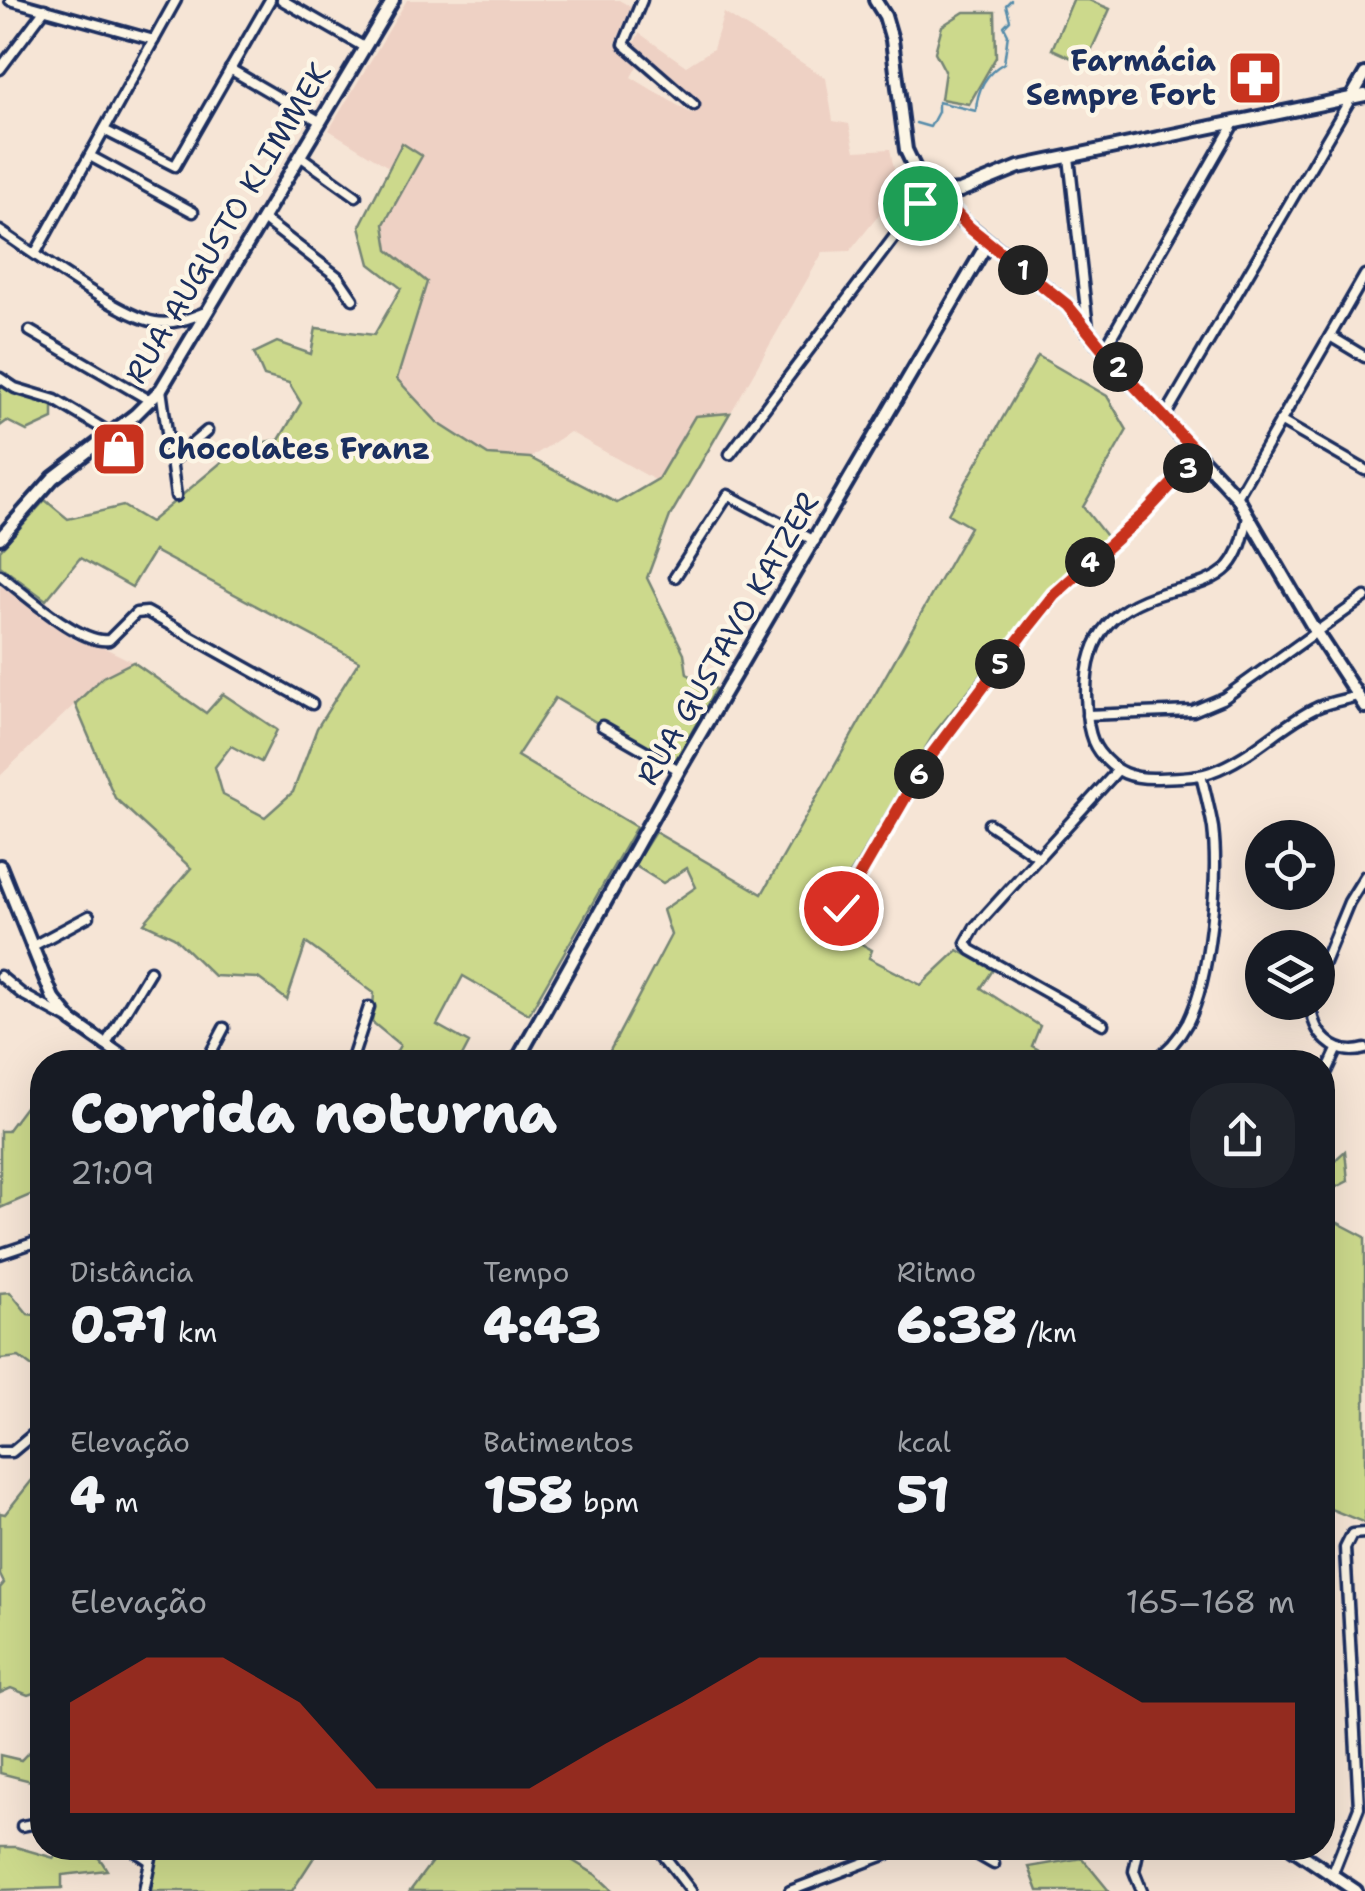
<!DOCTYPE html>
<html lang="pt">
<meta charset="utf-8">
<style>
body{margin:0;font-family:"Shantell Sans",sans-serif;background:#20242c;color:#f1f3f6;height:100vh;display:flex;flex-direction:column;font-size:38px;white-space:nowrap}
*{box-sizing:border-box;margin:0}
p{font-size:32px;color:#9ea1a6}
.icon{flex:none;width:55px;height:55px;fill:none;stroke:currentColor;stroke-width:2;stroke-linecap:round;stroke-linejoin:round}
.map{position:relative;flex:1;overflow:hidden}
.details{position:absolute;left:30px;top:1050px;width:1305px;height:810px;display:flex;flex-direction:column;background:#171b24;border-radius:40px;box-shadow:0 10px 40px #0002}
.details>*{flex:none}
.tools{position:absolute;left:1245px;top:820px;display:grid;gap:20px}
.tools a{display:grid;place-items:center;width:90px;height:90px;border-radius:50%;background:#171b24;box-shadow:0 10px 40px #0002;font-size:50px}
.pin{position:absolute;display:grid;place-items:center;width:85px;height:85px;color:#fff;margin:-42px;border:5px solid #fff;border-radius:50%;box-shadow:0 2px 10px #0007}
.km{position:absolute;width:50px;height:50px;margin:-25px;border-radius:50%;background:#222;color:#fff;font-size:28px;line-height:50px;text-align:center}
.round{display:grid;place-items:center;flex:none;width:105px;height:105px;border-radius:40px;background:#20242c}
.head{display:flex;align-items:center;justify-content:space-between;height:170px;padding:0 40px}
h1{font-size:55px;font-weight:800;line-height:75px}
.stats{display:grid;grid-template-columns:repeat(3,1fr);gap:15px;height:170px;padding:10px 40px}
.stats div{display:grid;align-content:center}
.stats b{font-size:50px;font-weight:800}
.stats small{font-size:28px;font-weight:400}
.stats p{font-size:28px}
.chart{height:280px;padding:20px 40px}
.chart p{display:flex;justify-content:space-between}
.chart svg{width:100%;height:180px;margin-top:10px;fill:#c8321e;opacity:.7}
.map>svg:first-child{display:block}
.built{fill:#eed1c4}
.green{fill:#ccd98c;stroke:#748475;stroke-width:2.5}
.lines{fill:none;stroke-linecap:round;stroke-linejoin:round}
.stream{stroke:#568caa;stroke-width:2.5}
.street-casing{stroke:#1b2f5e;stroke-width:15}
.secondary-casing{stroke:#1b2f5e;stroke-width:18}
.street{stroke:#fcf5e5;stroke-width:8}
.secondary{stroke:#fcf5e5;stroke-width:10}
.route-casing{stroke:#fff;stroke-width:20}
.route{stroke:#c8321e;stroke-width:12}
.labels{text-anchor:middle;stroke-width:9;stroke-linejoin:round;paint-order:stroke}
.poi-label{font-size:30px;font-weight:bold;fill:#1b2f5e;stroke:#fcf5e5;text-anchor:end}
.street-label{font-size:30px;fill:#1b2f5e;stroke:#fcf5e5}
</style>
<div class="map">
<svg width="1365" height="1891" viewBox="0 0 1365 1891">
<rect width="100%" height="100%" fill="#f6e5d6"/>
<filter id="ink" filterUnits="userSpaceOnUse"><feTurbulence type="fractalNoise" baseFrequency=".01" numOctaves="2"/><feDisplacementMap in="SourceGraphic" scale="20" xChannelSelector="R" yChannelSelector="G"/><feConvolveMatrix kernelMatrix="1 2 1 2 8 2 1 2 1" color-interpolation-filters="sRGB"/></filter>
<g filter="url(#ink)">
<!-- built -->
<g class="built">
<polygon points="407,0 619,0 631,7 615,45 641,59 631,77 692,114 700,102 634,44 639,33 686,66 713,49 724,13 826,78 833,121 849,124 855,151 890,149 898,189 890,191 890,201 850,251 823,252 683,496 570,432 530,458 488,455 438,423 397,379 427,282 388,250 384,224 402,143 390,168 329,130"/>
<polygon points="0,585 75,640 105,648 133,662 103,677 0,776"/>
</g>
<!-- green -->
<g class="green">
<polygon points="1073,0 1089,0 1110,9 1085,64 1052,49"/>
<polygon points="964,12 995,12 996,57 969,104 941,99 945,71 935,52 942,26"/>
<polygon points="402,143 422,156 384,224 388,250 427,282 397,379 438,423 488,455 530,458 617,503 658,479 695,416 730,413 670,516 647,578 684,653 687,674 716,689 672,767 555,698 517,756 636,827 529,1014 463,976 437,1025 469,1043 459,1062 391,1062 400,1045 372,1022 374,993 306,943 287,1000 258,978 214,976 174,937 144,923 191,868 115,798 75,704 103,677 133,662 206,713 223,694 277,730 261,762 231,746 215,767 223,795 265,817 293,792 317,728 359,661 154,551 132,587 80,558 46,600 0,566 0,550 45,500 68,519 123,506 150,522 242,445 279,440 301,403 289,383 264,376 254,353 277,342 311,354 316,328 374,335 401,288 370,264 360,226"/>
<polygon points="1038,356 1107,396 1127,430 1083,507 1109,540 1050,590 935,732 822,921 872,950 869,958 921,985 958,950 993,970 981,988 1040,1026 1032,1046 1061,1062 604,1062 671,935 663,910 696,887 687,868 663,883 634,865 655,832 762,894 970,527 948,514"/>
<polygon points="0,381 53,402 53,419 27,431 7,421 0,426"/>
<polygon points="42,1084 42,1190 0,1208 0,1131 7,1131"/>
<polygon points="1345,1151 1348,1181 1323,1194 1323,1171"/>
<polygon points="1323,1215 1365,1237 1365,1523 1323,1506"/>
<polygon points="10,1292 28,1314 42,1316 42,1374 19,1357 0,1359 0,1293"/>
<polygon points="36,1475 42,1478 42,1515 39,1528 42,1529 42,1690 28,1695 11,1688 0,1693 0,1588 4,1583 0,1575 0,1513 5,1514"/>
<polygon points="42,1738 42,1794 35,1782 0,1773 0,1755 21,1760"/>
<path d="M0,1847H16L54,1858L58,1848C85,1847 93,1845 107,1870L62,1875V1888L0,1890Z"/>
<polygon points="163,1848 320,1848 292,1891 151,1891 154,1863"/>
<polygon points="442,1848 552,1848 596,1875 613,1891 410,1891"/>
<polygon points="1082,1858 1109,1891 1038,1891 1029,1867"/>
</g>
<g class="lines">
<!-- stream -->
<path class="stream" d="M916,123L930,127L938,112V102L976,111C977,90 986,73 1004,63L1008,34L1004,26L1010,20L1006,5L1011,0"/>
<!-- street casing -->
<g class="street-casing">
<g id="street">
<polyline points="10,0 154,40"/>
<polyline points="282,0 364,47"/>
<polyline points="642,0 624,44 694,105"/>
<polyline points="0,69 45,9"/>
<polyline points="230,69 321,122"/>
<polyline points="104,130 175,166 270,0"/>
<polyline points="90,156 193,212"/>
<polyline points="300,156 356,196"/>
<polyline points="1069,157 1088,328"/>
<polyline points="263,219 338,277 353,299"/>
<path d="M0,231C32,252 121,317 155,322C174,325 191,318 208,311"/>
<polyline points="35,254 176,0"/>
<polyline points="30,331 151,401"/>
<polyline points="1330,336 1365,357"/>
<polyline points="1104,350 1234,123"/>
<polyline points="0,378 15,388 55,400 112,434"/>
<polyline points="161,389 176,496"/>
<polyline points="1164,418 1351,98"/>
<polyline points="1280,421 1365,470"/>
<polyline points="730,454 920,203 937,193"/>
<polyline points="171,462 207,431"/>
<polyline points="1237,497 1365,275"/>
<path d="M1248,517C1244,534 1241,552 1229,566C1215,581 1194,586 1175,590C1115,604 1086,632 1086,694C1087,714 1087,736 1099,752C1115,773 1132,779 1158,778C1175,777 1195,778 1211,772C1251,758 1278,727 1314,709C1327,702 1343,700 1358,696"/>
<path d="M0,575C24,593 80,645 109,640L136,613L147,612L312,704"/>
<polyline points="675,577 728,495 815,541"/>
<polyline points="1087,715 1193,711 1224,698 1365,597"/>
<polyline points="602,726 679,770"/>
<polyline points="989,824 1037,856"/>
<polyline points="841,908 924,765 1043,609 1063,586 1144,514 1199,455"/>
<polyline points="31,947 89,916"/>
<polyline points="0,976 22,994 68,1019"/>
<polyline points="1318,977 1349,902 1365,876"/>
<path d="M1311,1002C1311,1033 1334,1058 1365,1049"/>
<polyline points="1103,1024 971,950 966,943 975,927 1117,771"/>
<polyline points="105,1045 150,971"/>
<polyline points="206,1062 224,1028"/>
<polyline points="277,1062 278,1061"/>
<polyline points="351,1062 369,1007"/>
<path d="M1152,1062C1167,1052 1179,1039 1188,1022C1210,978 1219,877 1213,828C1210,810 1205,792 1201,775"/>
<polyline points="1322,1082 1337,1050"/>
<polyline points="0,1254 42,1240"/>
<polyline points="0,1452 12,1452 42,1427"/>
<polyline points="22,1826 42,1822"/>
<polyline points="131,1848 150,1861"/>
<polyline points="658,1848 691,1891"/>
<polyline points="966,1848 994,1864"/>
<polyline points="1139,1848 1134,1871 1142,1891"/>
<polyline points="1332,1875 1359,1807 1345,1548 1352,1534 1365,1533"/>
<polyline points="144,1891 153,1848"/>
<polyline points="790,1891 903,1848"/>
</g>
</g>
<!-- secondary casing -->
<g class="secondary-casing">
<g id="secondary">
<polyline points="875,0 885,16 892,40 906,150 917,173 959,218 1067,305 1120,370 1237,497 1316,632 1365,707"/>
<polyline points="1351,98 1365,74"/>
<polyline points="937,193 960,191 1019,167 1365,95"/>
<polyline points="0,538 53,478 135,415 161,389 393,0"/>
<polyline points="0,866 53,998 72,1021 131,1062"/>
<polyline points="516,1062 679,770 988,242"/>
<polyline points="1292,1848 1356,1891"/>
</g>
</g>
<!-- street -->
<use href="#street" class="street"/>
<!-- secondary -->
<use href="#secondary" class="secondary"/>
</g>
</g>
<g class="lines" filter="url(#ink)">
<!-- route casing -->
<g class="route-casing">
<polyline id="route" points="841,908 924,765 1030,625 1054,595 1144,514 1199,455 1120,370 1067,305 970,228 937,193 920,203"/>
</g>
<!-- route -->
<use href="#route" class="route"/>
</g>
<!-- icons -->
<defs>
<g id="pharmacy-square" transform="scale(2.875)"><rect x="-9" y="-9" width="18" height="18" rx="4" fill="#c8321e" stroke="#fcf5e5"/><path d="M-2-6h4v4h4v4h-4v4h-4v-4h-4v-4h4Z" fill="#fff"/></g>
<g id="shop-square" transform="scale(2.875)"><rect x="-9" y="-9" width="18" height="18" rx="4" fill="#c8321e" stroke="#fcf5e5"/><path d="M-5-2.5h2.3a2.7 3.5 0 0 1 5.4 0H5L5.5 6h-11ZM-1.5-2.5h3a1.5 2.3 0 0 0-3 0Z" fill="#fff"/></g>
</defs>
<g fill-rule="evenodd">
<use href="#pharmacy-square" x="1255" y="78"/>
<use href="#shop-square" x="119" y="449"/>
</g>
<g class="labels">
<!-- poi labels -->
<g class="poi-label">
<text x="1216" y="71">Farmácia<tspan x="1216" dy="34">Sempre Fort</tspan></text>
<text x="158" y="459" text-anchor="start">Chocolates Franz</text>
</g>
<!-- street labels -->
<g class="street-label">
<text transform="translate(228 223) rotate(-59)" y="10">RUA AUGUSTO KLIMMEK</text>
<text transform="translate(728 639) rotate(-60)" y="10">RUA GUSTAVO KATZER</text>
</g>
</g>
</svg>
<div class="tools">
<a><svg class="icon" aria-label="locate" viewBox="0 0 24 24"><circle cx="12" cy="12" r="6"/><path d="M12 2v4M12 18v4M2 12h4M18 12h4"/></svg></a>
<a><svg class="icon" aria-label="layers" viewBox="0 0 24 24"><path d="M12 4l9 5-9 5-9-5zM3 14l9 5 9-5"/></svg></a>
</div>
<div class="pin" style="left:920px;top:203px;background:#1e9e55"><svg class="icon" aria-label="arrive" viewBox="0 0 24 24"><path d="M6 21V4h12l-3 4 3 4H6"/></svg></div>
<div class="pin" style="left:841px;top:908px;background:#d93025"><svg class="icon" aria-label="check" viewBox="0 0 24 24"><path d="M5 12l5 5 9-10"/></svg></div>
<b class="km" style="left:1023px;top:270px">1</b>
<b class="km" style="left:1118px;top:367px">2</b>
<b class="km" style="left:1188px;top:468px">3</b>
<b class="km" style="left:1090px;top:562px">4</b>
<b class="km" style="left:1000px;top:664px">5</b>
<b class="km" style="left:919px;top:774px">6</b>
<section class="details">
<div class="head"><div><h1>Corrida noturna</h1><p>21:09</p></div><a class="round"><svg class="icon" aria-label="share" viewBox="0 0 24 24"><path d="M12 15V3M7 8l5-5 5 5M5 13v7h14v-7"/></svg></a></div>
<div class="stats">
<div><p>Distância</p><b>0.71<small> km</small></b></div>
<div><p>Tempo</p><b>4:43</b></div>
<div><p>Ritmo</p><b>6:38<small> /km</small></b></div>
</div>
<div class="stats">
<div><p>Elevação</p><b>4<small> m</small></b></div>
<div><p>Batimentos</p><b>158<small> bpm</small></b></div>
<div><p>kcal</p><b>51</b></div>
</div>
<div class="chart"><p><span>Elevação</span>165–168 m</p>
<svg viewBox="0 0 160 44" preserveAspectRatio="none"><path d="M0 44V17L10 6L20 6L30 17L40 38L50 38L60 38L70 27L80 17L90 6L100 6L110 6L120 6L130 6L140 17L150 17L160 17V44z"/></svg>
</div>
</section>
</div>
